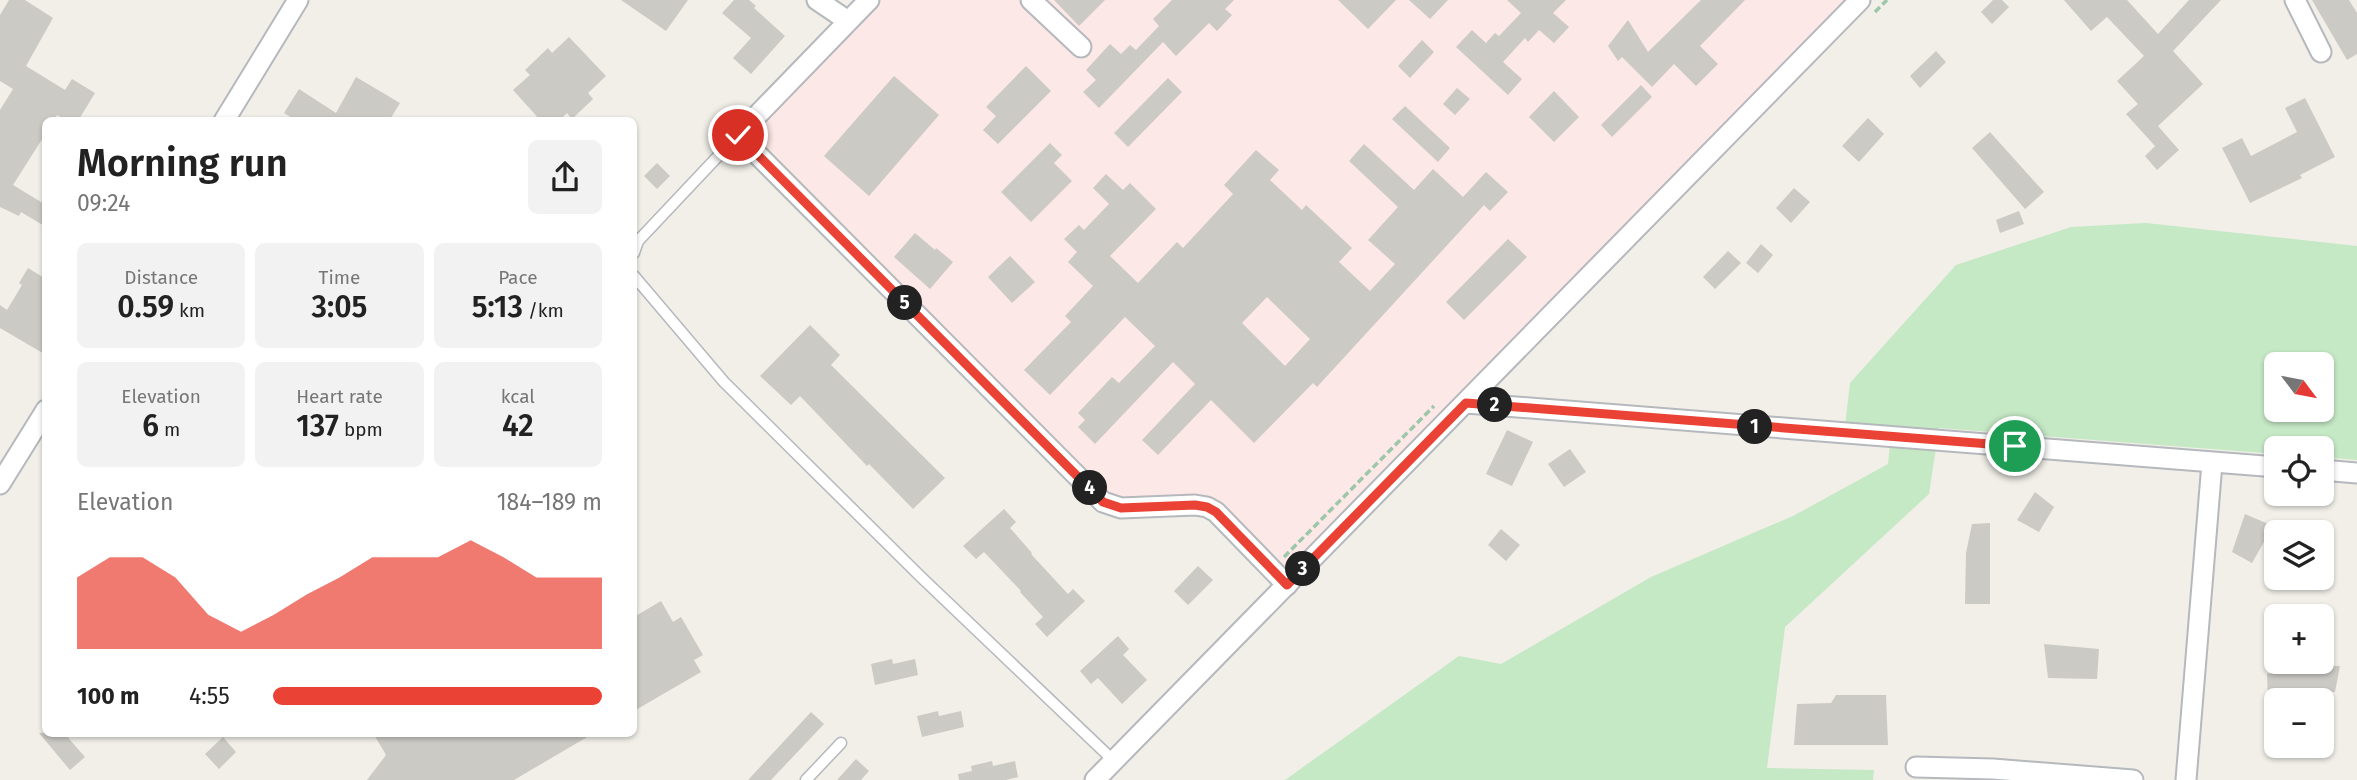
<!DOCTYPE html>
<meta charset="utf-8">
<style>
body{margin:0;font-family:"Fira Sans",sans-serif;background:#f2f2f2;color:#222;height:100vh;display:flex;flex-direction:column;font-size:26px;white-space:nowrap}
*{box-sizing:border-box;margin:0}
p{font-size:23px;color:#767676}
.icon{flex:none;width:38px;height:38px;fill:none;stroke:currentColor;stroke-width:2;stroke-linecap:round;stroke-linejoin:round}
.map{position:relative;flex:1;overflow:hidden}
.sheet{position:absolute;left:42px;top:117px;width:595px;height:620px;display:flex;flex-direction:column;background:#fff;border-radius:10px;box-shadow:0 2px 5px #0004}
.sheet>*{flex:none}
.needle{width:46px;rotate:122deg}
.buttons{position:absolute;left:2264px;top:352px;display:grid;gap:14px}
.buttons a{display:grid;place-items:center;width:70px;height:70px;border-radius:10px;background:#fff;box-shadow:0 2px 5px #0004;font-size:35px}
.pin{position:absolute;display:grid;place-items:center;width:60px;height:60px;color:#fff;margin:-30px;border:4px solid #fff;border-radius:50%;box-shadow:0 2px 7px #0007}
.km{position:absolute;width:35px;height:35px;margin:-18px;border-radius:50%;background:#222;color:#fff;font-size:19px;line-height:35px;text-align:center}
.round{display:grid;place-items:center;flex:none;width:74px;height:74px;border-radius:10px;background:#f2f2f2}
.overview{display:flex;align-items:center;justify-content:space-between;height:119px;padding:0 35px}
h1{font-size:38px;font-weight:600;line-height:52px}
.stats{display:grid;grid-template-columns:repeat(3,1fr);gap:10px;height:119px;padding:7px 35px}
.stats div{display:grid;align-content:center;border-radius:10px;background:#f2f2f2;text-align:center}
.stats b{font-size:30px;font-weight:600}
.stats small{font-size:19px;font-weight:400}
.stats p{font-size:19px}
.chart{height:196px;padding:14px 35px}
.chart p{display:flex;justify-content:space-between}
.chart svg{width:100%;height:126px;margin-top:7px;fill:#ea4335;opacity:.7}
ul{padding:0 35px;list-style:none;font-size:23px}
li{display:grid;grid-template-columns:112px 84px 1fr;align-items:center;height:52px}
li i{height:18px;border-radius:9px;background:#ea4335}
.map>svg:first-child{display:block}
.medical{fill:#fce8e6}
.green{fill:#c5e8c5;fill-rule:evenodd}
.building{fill:#cccac5;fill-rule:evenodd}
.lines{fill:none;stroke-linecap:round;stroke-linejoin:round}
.lane-casing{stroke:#b5b8bc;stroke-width:13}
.street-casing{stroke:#b5b8bc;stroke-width:23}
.path{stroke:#9cc7a9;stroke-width:3.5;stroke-dasharray:7 3.5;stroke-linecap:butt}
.lane{stroke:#fff;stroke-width:10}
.street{stroke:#fff;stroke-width:19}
.route-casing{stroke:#fff;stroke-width:14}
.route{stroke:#ea4335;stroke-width:9}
</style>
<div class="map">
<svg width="2357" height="780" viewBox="0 0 2357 780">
<rect width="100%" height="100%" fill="#f1efe8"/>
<!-- medical -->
<polygon class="medical" points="872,0 1861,0 1287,583 1217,511 1120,507 740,135"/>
<!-- green -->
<path class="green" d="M2146,223L2357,246V460L2322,457V448H2277V454L1939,428L1929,494L1785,627L1767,768L1874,770L1873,780H1285L1459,656L1501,664L1651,577L1793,516L1888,464L1891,435L1844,434L1850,383L1956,265L2071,227ZM2277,364H2322V410H2277Z"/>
<!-- building -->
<g class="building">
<polygon points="9,0 25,0 53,18 26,66 65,90 72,79 95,93 78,121 67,121 57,115 53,121 46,121 46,133 13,185 46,205 46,227 21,212 19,216 0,207 0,110 13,89 0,81 0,15"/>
<polygon points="621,0 688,0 666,31"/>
<polygon points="734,0 749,0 756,6 754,8 785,36 751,74 733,58 751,38 722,13"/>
<polygon points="1054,0 1105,0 1079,26"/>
<polygon points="1172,0 1234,0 1225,9 1232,15 1217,31 1209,23 1176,56 1163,42 1099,108 1083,92 1096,80 1086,70 1110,44 1121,54 1130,45 1136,50 1159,26 1153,19"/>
<polygon points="1338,0 1396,0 1368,29"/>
<polygon points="1409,0 1448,0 1430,19"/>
<polygon points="1507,0 1566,0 1553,13 1569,27 1554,43 1539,30 1528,42 1525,38 1503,62 1522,79 1508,95 1456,47 1472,30 1486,43 1495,33 1499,36 1521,13"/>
<polygon points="1701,0 1745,0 1700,46 1718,64 1696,86 1674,64 1652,87 1622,57 1618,61 1608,46 1628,20 1648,52"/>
<polygon points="1993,0 2002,0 2009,7 1992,24 1981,12"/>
<polygon points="2064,0 2127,0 2158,34 2189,0 2221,0 2173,51 2203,84 2158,126 2179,150 2157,170 2145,156 2155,146 2126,114 2138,104 2117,81 2144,56 2107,17 2091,31"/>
<polygon points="2312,0 2349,0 2357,13 2357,54 2347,60"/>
<polygon points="569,37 606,76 588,93 593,99 572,119 567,113 559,121 541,121 513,90 530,75 525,70 548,48 552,53"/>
<polygon points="1422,40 1434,52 1410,78 1398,66"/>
<polygon points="1936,51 1946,62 1920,88 1910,76"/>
<polygon points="1026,66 1051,91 998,144 983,130 996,116 986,107"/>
<polygon points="894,76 939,115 869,196 824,156"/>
<polygon points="356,77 400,103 389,121 297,121 284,113 299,89 336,113"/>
<polygon points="1168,78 1182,92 1128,147 1114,133"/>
<polygon points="1641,85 1652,97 1612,137 1601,125"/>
<polygon points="1457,88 1470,99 1455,115 1443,104"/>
<polygon points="1554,91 1579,117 1554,142 1529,117"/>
<polygon points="2305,98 2335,157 2300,175 2302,178 2250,203 2222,148 2242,138 2251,156 2297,132 2285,108"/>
<polygon points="1405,106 1450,148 1438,162 1392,119"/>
<polygon points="1868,118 1884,134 1859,162 1842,146"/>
<polygon points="1990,132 2044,192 2025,209 1972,148"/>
<polygon points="1050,143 1062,155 1054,163 1072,181 1031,222 1001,192"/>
<path d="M1364,144L1414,190L1433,169L1463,197L1486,172L1508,192L1490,211L1484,205L1317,387L1313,383L1254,443L1211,400L1158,455L1142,440L1195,384L1173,362L1095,444L1078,427L1085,420L1078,413L1112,377L1119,383L1155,346L1125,317L1050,395L1024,370L1071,322L1065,316L1093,286L1068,262L1077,252L1064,239L1079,225L1084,230L1109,204L1093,188L1106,174L1123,190L1130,183L1156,209L1110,256L1138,283L1177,242L1183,248L1233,194L1224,185L1256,150L1279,170L1270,180L1302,210L1306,205L1352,248L1339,262L1370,291L1395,264L1368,240L1398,207L1349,161ZM1267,297L1310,339L1285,366L1242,323Z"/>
<polygon points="657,163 670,176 657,189 644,176"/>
<polygon points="1794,188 1810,202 1791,223 1776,208"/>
<polygon points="2019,211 2024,224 2000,233 1996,220"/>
<polygon points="915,233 935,250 936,248 953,262 930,289 894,257"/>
<polygon points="1508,239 1527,257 1464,320 1446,302"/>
<polygon points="1761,244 1773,255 1758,273 1746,263"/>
<polygon points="1728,251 1741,263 1715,289 1703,277"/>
<polygon points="1010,256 1035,282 1012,303 988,277"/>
<polygon points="28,268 46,279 46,355 0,328 0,305 7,310 22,285 19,283"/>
<polygon points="810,325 840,355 831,365 945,478 913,509 869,464 867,466 800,396 791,405 760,376"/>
<polygon points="1507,430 1533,442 1512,486 1486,474"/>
<polygon points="1570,449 1586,472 1564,487 1548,464"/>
<polygon points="2035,492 2054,507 2039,532 2017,520"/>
<polygon points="1004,509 1016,522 1010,528 1032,553 1031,554 1068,594 1073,589 1085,601 1047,637 1035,624 1043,617 1020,592 1021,591 984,552 976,559 963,546"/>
<polygon points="2245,514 2273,526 2252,563 2232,552"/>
<polygon points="1990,523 1990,604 1965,604 1966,553 1972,524"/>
<polygon points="1501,529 1520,545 1506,561 1488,545"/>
<polygon points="1198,566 1213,580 1188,605 1174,591"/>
<polygon points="661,601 673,622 681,617 703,655 694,660 701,672 634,711 634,617"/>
<polygon points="1118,636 1129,649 1123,655 1147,680 1122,704 1098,678 1091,684 1080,671"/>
<polygon points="2044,644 2099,649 2097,679 2048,678"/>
<polygon points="892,659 893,664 915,659 918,675 875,685 871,664"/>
<polygon points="2282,662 2297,662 2298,665 2340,666 2335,692 2286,690 2285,700 2268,700 2267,674 2285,672"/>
<polygon points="1836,695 1886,695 1888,745 1794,745 1797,704 1831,703"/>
<polygon points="938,711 939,716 961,711 964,727 922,737 917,716"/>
<polygon points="811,712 824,724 771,780 748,780"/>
<polygon points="39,733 64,733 85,757 70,770"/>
<polygon points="373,733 594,733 514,780 367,780 386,755"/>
<polygon points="223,737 236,752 219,769 205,754"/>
<polygon points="856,759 869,771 861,780 837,780"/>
<polygon points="992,761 993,766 1015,761 1018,777 1006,780 959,780 958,774 972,771 971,766"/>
</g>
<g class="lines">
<!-- lane casing -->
<g class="lane-casing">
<g id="lane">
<polyline points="634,253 638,241 738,135"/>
<polyline points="634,276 724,382 922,578 1114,761"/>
<polyline points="806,780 841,743"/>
</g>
</g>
<!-- street casing -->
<g class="street-casing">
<g id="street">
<polyline points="817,0 848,21"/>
<polyline points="869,0 738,135 1103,502 1121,508 1195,505 1207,507 1216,512 1287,585"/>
<polyline points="1031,0 1081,47"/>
<polyline points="2295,0 2321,52"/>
<polyline points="224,121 298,0"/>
<polyline points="1466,403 2277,467"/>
<polyline points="2322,470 2357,473"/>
<polyline points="0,484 46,410"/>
<polyline points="1916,767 1993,769 2133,780"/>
<polyline points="1095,780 1860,0"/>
<polyline points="2186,780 2212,463"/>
</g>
</g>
<!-- path -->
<g class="path">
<polyline points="1875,12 1887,0"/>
<polyline points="1284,557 1434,406"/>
</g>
<!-- lane -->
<use href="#lane" class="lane"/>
<!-- street -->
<use href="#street" class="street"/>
</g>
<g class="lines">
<!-- route casing -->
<g class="route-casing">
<polyline id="route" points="738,135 1103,502 1121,508 1195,505 1207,507 1216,512 1287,585 1466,403 2015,446"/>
</g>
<!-- route -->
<use href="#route" class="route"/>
</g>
</svg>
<div class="buttons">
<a><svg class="needle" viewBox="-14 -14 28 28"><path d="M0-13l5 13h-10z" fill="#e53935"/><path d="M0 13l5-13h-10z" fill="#767676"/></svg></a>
<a><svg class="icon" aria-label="locate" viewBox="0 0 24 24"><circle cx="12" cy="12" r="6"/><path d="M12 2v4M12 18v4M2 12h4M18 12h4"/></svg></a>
<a><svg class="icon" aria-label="layers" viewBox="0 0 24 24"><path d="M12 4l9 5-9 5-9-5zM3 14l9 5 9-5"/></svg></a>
<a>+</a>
<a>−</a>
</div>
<div class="pin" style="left:2015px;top:446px;background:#1e9e55"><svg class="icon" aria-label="arrive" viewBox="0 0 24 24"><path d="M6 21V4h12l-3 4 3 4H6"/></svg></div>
<div class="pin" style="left:738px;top:135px;background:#d93025"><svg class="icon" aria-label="check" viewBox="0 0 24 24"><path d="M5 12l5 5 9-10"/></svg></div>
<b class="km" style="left:1755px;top:427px">1</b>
<b class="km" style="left:1495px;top:405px">2</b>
<b class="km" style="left:1303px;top:569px">3</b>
<b class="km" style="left:1090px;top:488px">4</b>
<b class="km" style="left:905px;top:303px">5</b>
<section class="sheet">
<div class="overview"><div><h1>Morning run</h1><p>09:24</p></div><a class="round"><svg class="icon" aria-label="share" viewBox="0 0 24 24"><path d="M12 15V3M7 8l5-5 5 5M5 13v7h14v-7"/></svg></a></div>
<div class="stats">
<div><p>Distance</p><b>0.59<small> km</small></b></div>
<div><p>Time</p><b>3:05</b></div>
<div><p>Pace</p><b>5:13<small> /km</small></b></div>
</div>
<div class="stats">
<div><p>Elevation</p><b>6<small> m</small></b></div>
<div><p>Heart rate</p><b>137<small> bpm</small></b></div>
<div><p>kcal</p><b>42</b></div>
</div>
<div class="chart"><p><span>Elevation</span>184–189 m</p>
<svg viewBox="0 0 160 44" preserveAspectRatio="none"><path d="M0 44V19L10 12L20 12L30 19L40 32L50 38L60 32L70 25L80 19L90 12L100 12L110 12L120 6L130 12L140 19L150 19L160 19V44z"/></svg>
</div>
<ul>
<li><b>100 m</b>4:55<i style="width:100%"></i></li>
</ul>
</section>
</div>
